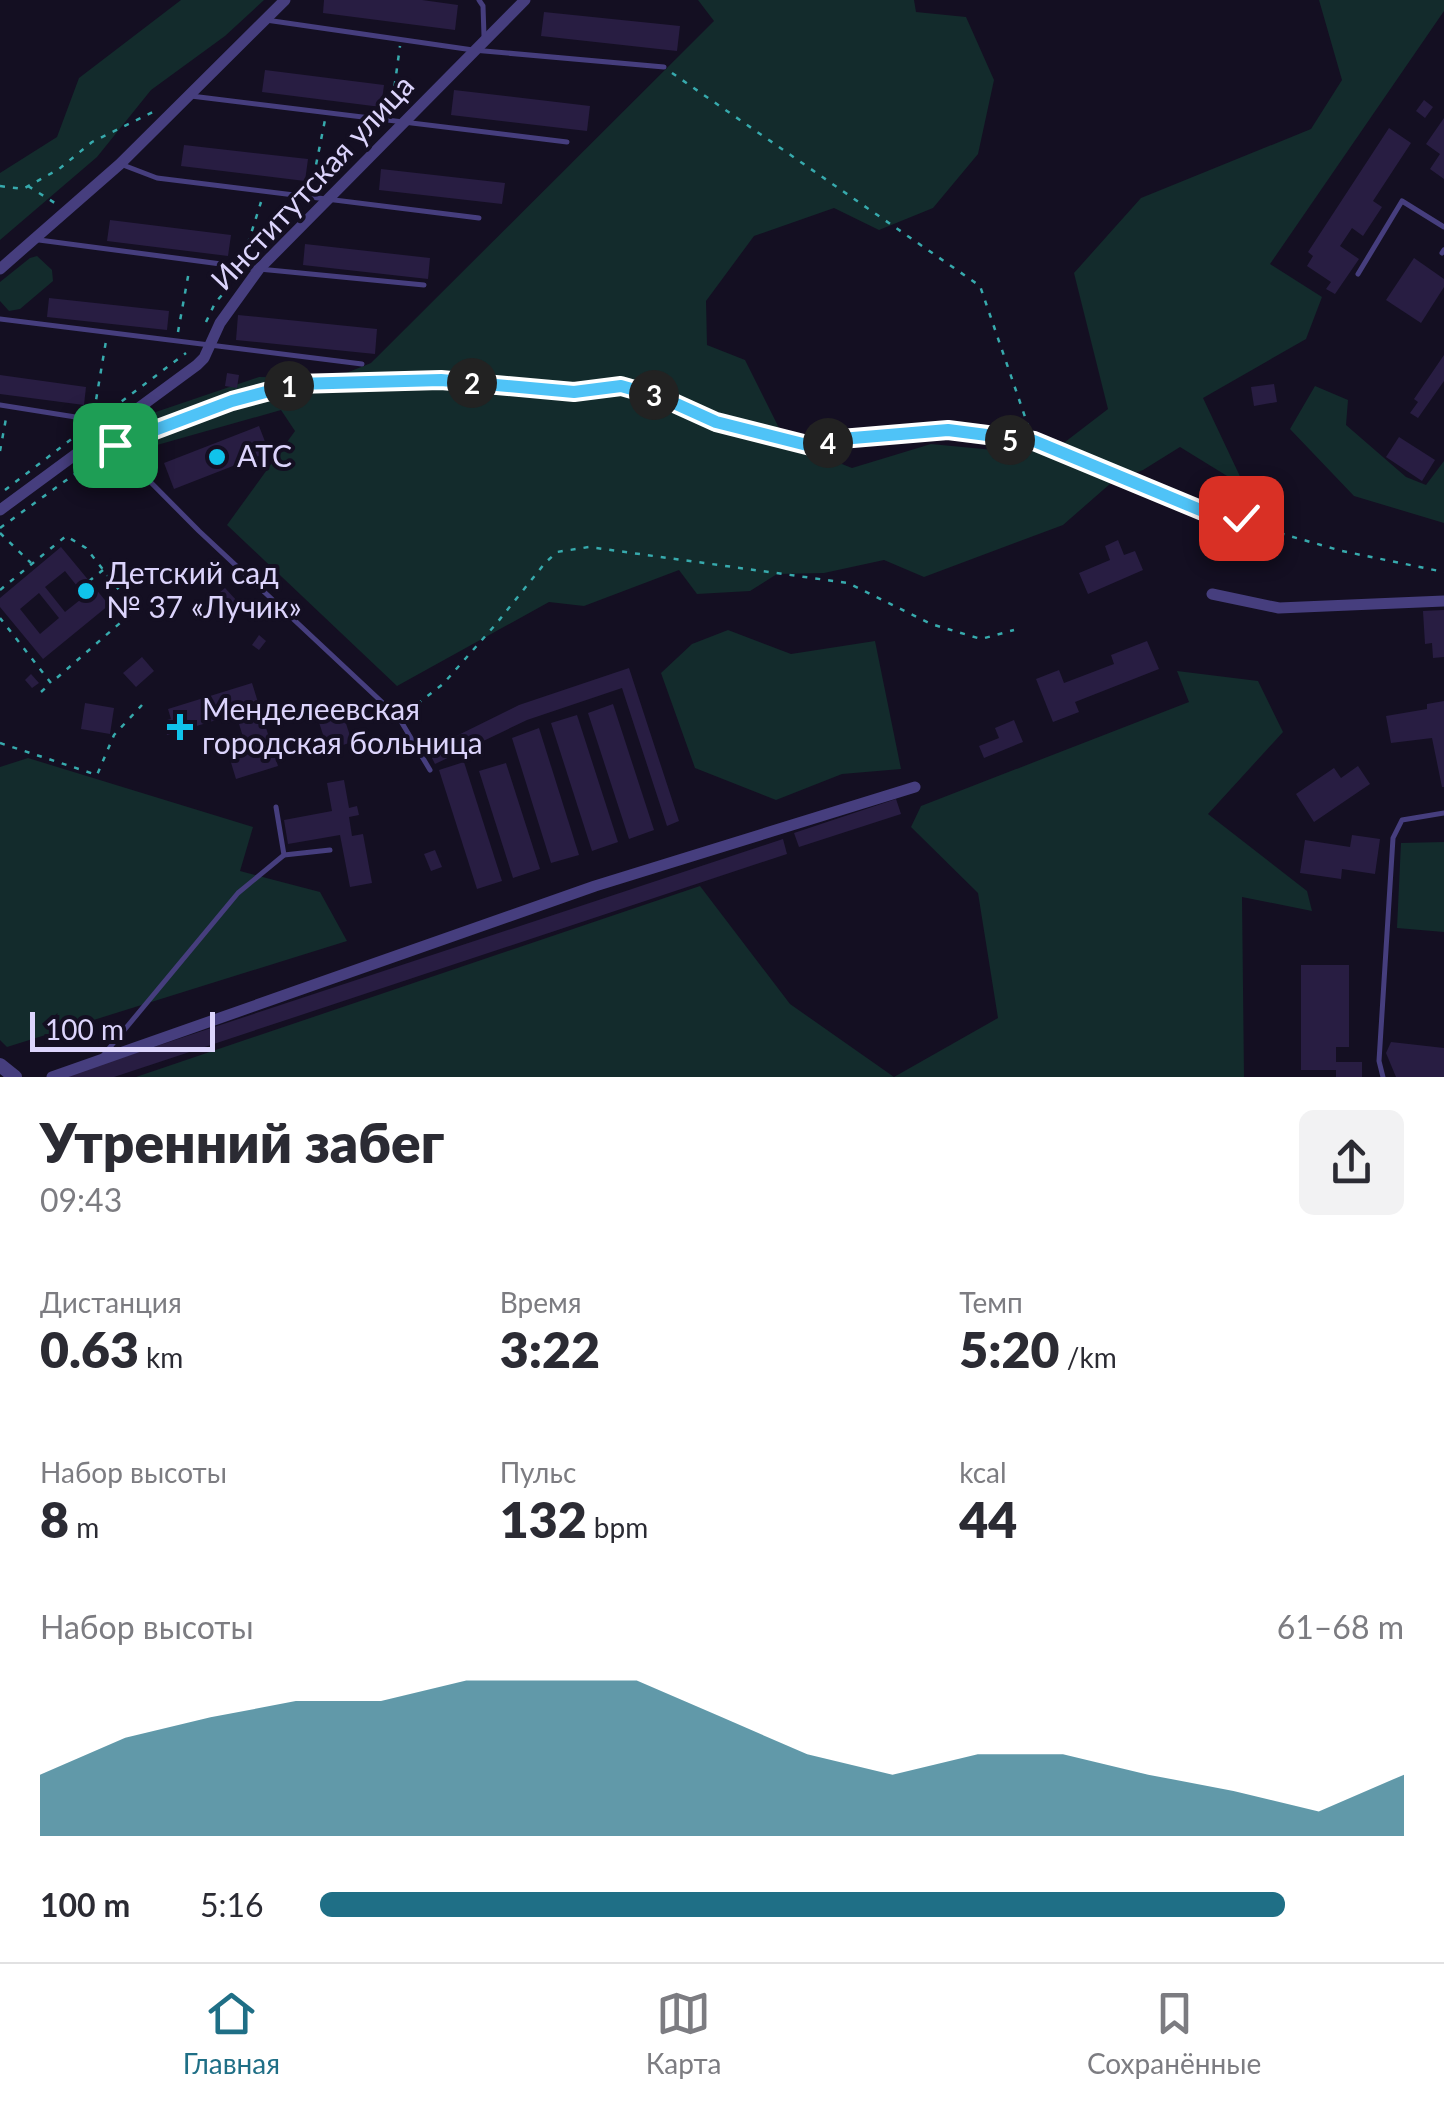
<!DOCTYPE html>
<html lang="ru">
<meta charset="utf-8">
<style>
body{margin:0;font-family:Lato,sans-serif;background:#f2f2f3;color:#2b2b33;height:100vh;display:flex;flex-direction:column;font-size:38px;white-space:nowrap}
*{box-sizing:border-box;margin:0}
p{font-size:32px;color:#7c7c81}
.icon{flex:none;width:55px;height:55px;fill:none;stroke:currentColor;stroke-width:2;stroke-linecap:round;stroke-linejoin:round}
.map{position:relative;height:1077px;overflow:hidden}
.side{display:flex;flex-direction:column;background:#fff;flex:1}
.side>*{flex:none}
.scale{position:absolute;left:30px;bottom:25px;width:185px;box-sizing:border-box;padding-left:10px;border:5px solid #dcd4fc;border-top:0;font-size:28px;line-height:35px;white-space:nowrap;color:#dcd4fc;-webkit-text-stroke:8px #140f22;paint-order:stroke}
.pin{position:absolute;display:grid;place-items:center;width:85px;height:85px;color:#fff;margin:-42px;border-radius:20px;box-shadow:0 5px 15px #0006}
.km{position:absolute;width:50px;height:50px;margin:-25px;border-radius:50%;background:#222;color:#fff;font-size:28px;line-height:50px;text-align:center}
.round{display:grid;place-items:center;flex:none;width:105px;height:105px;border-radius:15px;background:#f2f2f3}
.head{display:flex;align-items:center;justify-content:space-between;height:170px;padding:0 40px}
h1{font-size:55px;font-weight:800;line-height:75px}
.stats{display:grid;grid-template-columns:repeat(3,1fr);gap:15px;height:170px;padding:10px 40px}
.stats div{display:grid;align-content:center}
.stats b{font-size:50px;font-weight:800}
.stats small{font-size:28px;font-weight:400}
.stats p{font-size:28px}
.chart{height:280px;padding:20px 40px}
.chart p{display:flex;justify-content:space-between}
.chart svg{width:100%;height:180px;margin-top:10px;fill:#1f6f86;opacity:.7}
ul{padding:0 40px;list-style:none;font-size:32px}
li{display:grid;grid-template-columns:160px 120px 1fr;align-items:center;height:75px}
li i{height:25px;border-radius:12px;background:#1f6f86}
.tabs{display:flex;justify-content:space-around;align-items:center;height:140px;border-top:2px solid #e1e1e2;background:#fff;font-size:28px;color:#7c7c81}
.tabs a{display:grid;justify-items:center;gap:5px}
.tabs .selected{color:#1f6f86}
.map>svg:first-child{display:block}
.green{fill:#132b2c}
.building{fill:#281d42;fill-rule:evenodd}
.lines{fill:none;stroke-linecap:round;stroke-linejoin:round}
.path{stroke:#37aaad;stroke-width:2.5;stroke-dasharray:5 8;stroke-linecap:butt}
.service{stroke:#463e7e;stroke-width:5}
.minor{stroke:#463e7e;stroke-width:11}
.tertiary{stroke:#463e7e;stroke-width:14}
.route-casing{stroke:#fff;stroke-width:20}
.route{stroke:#4fc3f7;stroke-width:12}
.poi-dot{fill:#10c3eb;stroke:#140f22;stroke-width:4}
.labels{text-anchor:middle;stroke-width:8;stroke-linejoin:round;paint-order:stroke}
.street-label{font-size:30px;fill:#dcd4fc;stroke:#140f22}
.poi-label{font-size:30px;fill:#dcd4fc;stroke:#140f22;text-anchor:start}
</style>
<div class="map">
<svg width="1444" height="1077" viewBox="0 0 1444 1077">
<rect width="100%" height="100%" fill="#140f22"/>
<!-- green -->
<g class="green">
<polygon points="181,0 264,0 225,36 151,90 97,157 0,240 0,173 57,137 79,78"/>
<polygon points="698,0 914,0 916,12 966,17 994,80 978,154 933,208 879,230 834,208 754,236 706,301 707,345 745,360 786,442 852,468 931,444 1004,451 1065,442 1108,409 1074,273 1141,198 1311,129 1342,80 1319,0 1444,0 1444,11 1270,264 1322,297 1306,339 1203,398 1245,487 1180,447 1143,470 1111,483 1063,525 924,577 884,560 824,573 777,574 750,591 697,594 679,570 584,606 549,602 397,686 227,525 295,431 281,410 150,447 144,416 259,377 334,378 371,363 714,21"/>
<polygon points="37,256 52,270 53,281 20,309 9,311 0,301 0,282 30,258"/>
<polygon points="1315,386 1348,400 1346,425 1406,477 1426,485 1444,461 1444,523 1354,496 1290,429"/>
<polygon points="728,630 791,654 875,641 901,769 842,774 776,800 695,768 661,673 692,644"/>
<polygon points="1177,671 1258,681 1283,732 1208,814 1307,891 1312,911 1242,897 1244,1077 136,1077 700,886 790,1004 894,1077 998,1018 978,893 911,827 921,806 1189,702"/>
<polygon points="28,758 253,827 240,871 320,892 347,941 7,1047 0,1040 0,767"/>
<polygon points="1444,842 1444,932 1397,928 1401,843"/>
</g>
<!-- building -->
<g class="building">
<polygon points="324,0 422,0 458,5 455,30 323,13"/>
<polygon points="544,12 680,26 677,51 541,36"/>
<polygon points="265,70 384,85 381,107 262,92"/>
<polygon points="454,90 590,106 587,131 451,115"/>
<polygon points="1424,100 1433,107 1425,118 1416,111"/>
<polygon points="1444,118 1444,179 1430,169 1440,154 1426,144"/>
<polygon points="1389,128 1411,143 1373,201 1382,207 1363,236 1352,228 1340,246 1359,259 1335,294 1326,289 1331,282 1307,266 1313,256 1308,252"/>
<polygon points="184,145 308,159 305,181 181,166"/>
<polygon points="381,169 505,183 502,204 379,190"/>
<polygon points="110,220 231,235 228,256 107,241"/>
<polygon points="305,244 430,258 428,279 303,265"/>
<polygon points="1414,258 1444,279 1444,287 1421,323 1386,300"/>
<polygon points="49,298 169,311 167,330 47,317"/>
<polygon points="238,315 377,329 375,354 236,340"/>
<polygon points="1444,355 1444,381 1418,418 1410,413 1418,402 1414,399"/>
<polygon points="227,373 239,375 237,388 225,386"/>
<polygon points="0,375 86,387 84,405 0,394"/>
<polygon points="1274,384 1277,402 1254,406 1251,387"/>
<polygon points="259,426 269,452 174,489 164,463"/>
<polygon points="1399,437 1435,460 1422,481 1386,457"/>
<polygon points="1118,540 1124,555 1135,551 1143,570 1088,594 1079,573 1110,560 1105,546"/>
<path d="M61,547L109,605L43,659L0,607V598ZM65,571L85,596L65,612L45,587ZM39,593L59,618L40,634L20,609Z"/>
<polygon points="225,588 237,601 225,611 213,598"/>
<polygon points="1444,610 1444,657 1433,658 1432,643 1425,644 1423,611"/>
<polygon points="259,635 266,641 259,650 252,645"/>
<polygon points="1147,641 1159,669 1075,702 1079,712 1053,722 1036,679 1059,670 1064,683 1114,664 1111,655"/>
<polygon points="142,657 154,671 136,687 123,673"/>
<polygon points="629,668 679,821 667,826 622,688 527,720 435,764 428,750 519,705"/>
<polygon points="31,674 39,683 32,688 25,680"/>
<polygon points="252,683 278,766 236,779 229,756 247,750 236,714 167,735 163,721 171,719 168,709"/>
<polygon points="1444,701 1444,787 1442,787 1432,738 1391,743 1386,716 1427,709 1427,704"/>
<polygon points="339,702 352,742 328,750 315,710"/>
<polygon points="85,703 114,708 110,734 81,729"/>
<polygon points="613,704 654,830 629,839 588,713"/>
<polygon points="577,715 618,842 592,851 551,723"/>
<polygon points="1014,720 1023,742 984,758 979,746 999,738 995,728"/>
<polygon points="539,728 579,855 551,863 512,738"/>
<polygon points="464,762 502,881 477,889 439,770"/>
<polygon points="506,763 540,869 513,878 479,771"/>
<polygon points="1358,766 1370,784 1314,822 1296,794 1334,768 1341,778"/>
<polygon points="344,780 349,808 357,806 359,815 349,817 352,836 363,834 372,883 350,887 340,835 288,844 284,820 332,811 327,783"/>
<polygon points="896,799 901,814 799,847 794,833"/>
<polygon points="1352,835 1380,839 1375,874 1342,869 1341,879 1300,873 1305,840 1350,847"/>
<polygon points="783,839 787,854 114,1077 63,1077"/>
<polygon points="435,850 442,867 431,871 424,854"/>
<polygon points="1301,965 1349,965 1349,1047 1336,1047 1336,1062 1362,1062 1362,1077 1336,1077 1336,1070 1301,1070"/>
<polygon points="1391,1042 1444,1048 1444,1077 1396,1077 1386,1053"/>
</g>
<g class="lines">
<!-- path -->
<g class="path">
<polyline points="672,73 980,286 1033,440"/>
<polyline points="391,112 400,46"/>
<polyline points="0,186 23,189 59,169 92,142 155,111"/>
<polyline points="28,186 58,205"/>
<polyline points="311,190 325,120"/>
<polyline points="244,256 261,202"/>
<polyline points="206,322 215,303 235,280"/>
<polyline points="178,332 189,271"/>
<polyline points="94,412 106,341"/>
<polyline points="101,417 186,353"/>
<polyline points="124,441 232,401 295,384 441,380 574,392 621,386 663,398 716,422 815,447 841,439 948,430 1034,441 1209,514 1241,518 1279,533 1342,551 1444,572"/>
<polyline points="0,451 7,413"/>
<polyline points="5,490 86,428"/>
<polyline points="0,528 108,450"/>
<polyline points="0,533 31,563"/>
<polyline points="89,581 103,570"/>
<polyline points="0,590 66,536 86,548 135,610 51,683 0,618"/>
<polyline points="41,692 50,684"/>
<polyline points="407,712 443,684 496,624 545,563 557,552 589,547 848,583 931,624 981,639 1014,630"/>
<polyline points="0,743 97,775 114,735 142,705"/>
</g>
<!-- service -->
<g class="service">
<polyline points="479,0 483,6 484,36"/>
<polyline points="266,20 473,50 664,67"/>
<polyline points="191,96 567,142"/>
<polyline points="123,165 157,178 479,218"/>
<polyline points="39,240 259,269 424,285"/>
<polyline points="1442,253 1444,250"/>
<polyline points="1358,274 1402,201 1444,227"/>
<polyline points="0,319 362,364"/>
<polyline points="0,405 88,419 199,531 399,718 430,770"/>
<polyline points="284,855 330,850"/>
<polyline points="101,1058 238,893 284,855 276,807"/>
<polyline points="1383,1077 1379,1061 1393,838 1402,820 1444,813"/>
</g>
<!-- minor -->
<g class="minor">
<polyline points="0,269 120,164 285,0"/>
<polyline points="0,510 197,365 204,358 220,323 259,269 525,0"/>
<polyline points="1212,594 1279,608 1444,601"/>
<polyline points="52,1077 595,886 915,787"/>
</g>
<!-- tertiary -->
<polyline class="tertiary" points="0,1065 15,1077"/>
</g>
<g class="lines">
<!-- route casing -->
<g class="route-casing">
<polyline id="route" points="115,445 232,401 296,384 441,380 574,392 621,386 663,398 716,422 815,447 841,439 948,430 1034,441 1210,514 1241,518"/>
</g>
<!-- route -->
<use href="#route" class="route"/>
</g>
<!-- markers -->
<g class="poi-dot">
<circle cx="217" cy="457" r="10"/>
<circle cx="86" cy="591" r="10"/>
<path d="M175 712h10v10h10v10h-10v10h-10v-10h-10v-10h10z"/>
</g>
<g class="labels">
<!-- street labels -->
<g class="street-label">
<text transform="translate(313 183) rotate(-47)" y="10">Институтская улица</text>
</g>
<!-- poi labels -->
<g class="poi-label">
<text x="237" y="467">АТС</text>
<text x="106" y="584">Детский сад<tspan x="106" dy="34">№ 37 «Лучик»</tspan></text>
<text x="202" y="720">Менделеевская<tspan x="202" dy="34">городская больница</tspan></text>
</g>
</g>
</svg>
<div class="scale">100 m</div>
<div class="pin" style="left:115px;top:445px;background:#1e9e55"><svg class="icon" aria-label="arrive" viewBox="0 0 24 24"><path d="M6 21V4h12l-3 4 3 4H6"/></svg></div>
<div class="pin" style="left:1241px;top:518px;background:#d93025"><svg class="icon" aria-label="check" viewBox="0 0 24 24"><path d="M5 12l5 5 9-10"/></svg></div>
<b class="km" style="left:289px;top:386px">1</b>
<b class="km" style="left:472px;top:383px">2</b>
<b class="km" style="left:654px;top:395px">3</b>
<b class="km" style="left:828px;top:443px">4</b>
<b class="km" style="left:1010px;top:440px">5</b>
</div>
<section class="side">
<div class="head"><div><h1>Утренний забег</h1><p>09:43</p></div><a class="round"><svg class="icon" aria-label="share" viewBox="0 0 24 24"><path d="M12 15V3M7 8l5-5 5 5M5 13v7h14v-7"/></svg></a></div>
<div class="stats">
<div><p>Дистанция</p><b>0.63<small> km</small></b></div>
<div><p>Время</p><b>3:22</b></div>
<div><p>Темп</p><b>5:20<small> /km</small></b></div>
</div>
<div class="stats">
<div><p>Набор высоты</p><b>8<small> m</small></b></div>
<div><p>Пульс</p><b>132<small> bpm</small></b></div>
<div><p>kcal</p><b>44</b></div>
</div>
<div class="chart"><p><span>Набор высоты</span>61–68 m</p>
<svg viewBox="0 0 160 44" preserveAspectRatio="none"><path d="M0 44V29L10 20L20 15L30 11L40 11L50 6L60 6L70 6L80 15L90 24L100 29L110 24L120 24L130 29L140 33L150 38L160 29V44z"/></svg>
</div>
<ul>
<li><b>100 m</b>5:16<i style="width:89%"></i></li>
</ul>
</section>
<nav class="tabs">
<a class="selected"><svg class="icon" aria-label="home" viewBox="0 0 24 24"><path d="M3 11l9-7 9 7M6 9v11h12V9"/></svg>Главная</a>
<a><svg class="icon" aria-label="map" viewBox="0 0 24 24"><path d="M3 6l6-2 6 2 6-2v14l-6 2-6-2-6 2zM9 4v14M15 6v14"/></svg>Карта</a>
<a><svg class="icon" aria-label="saved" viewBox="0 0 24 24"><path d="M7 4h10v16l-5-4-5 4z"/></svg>Сохранённые</a>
</nav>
